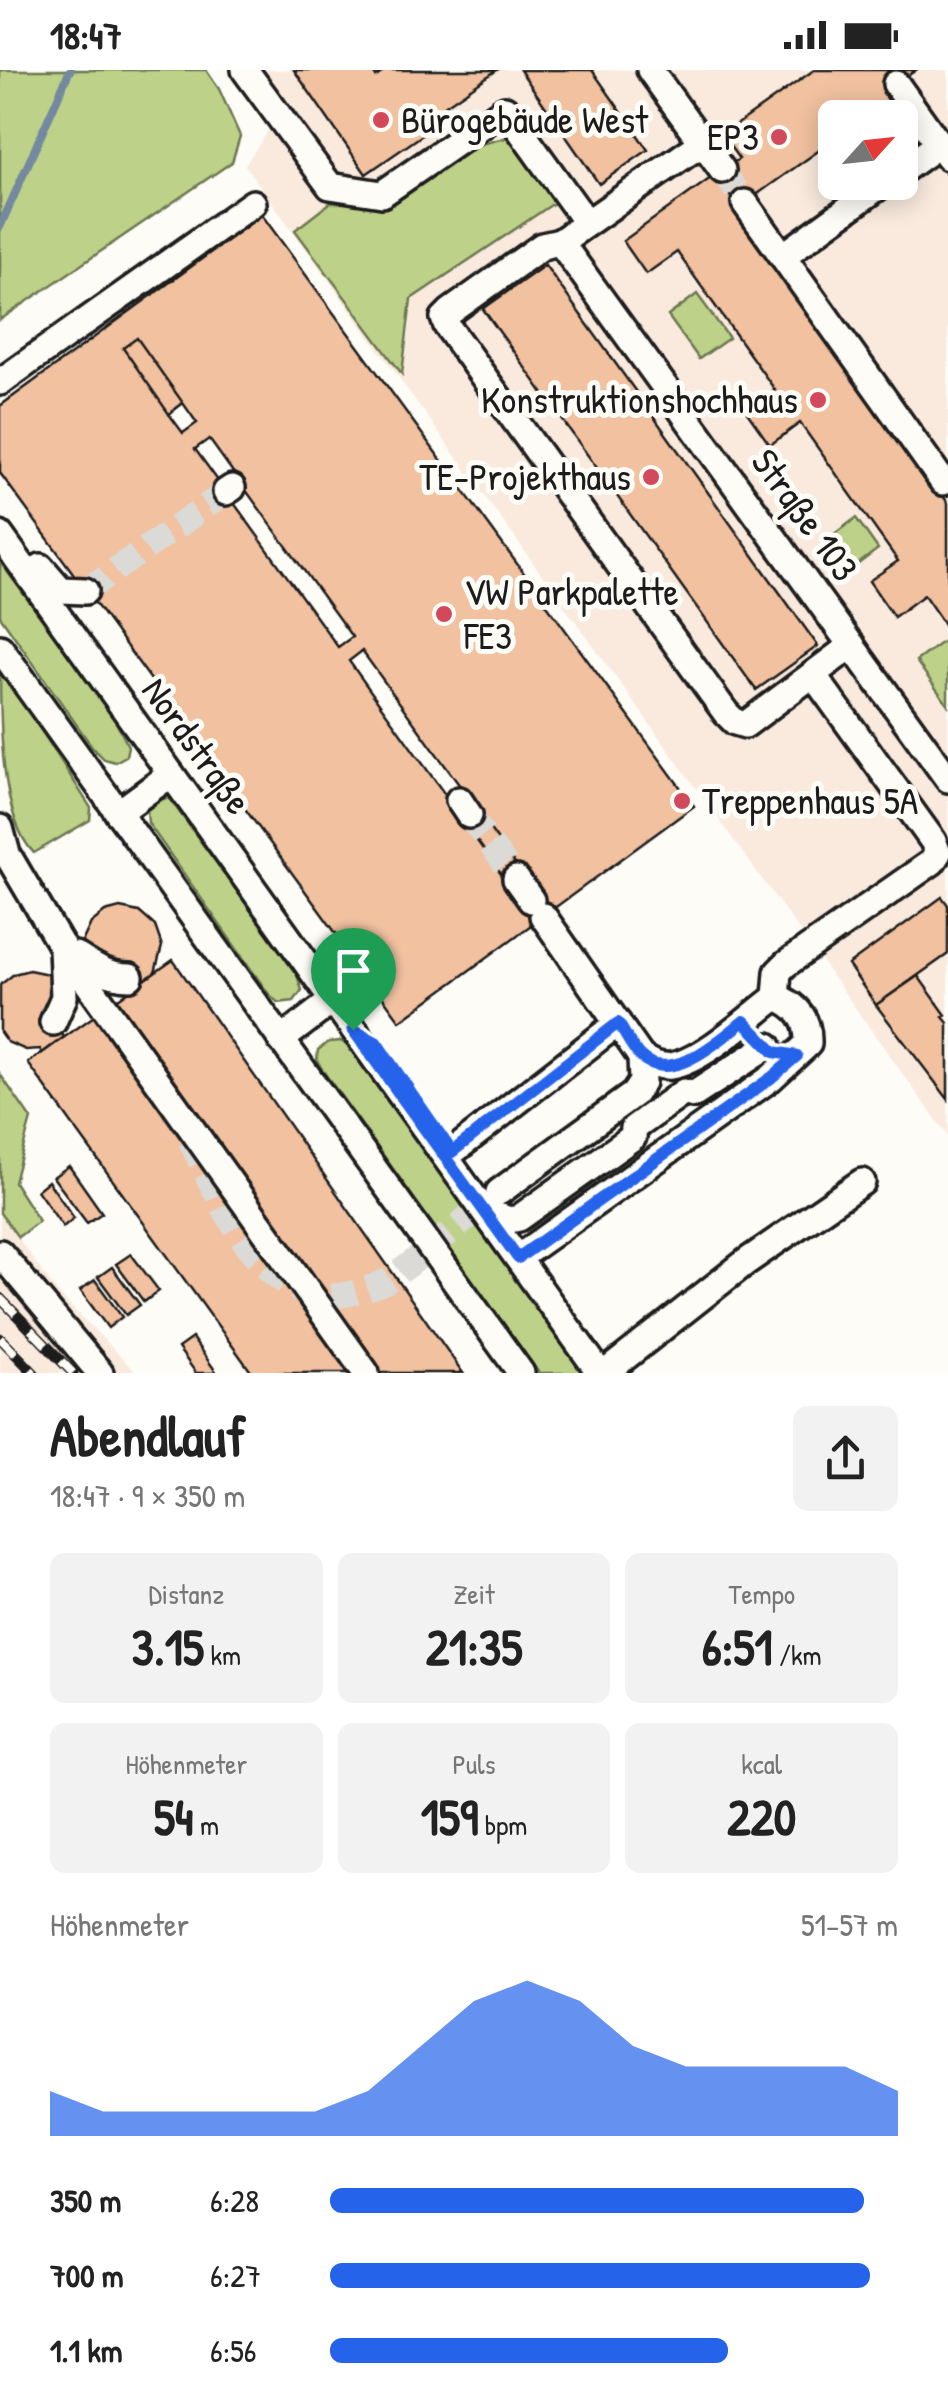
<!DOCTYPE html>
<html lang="de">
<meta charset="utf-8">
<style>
body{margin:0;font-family:"Patrick Hand",sans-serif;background:#f2f2f2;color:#222;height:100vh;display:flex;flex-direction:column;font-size:38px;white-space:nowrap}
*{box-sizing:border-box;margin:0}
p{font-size:32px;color:#767676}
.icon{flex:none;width:55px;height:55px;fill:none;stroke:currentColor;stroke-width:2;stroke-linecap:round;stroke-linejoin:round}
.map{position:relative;height:1303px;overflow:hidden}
.drawer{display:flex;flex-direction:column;background:#fff;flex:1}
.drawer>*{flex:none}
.needle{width:65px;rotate:63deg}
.buttons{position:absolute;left:818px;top:30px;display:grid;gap:20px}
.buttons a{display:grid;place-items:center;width:100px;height:100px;border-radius:15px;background:#fff;box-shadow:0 5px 25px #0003;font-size:50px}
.pin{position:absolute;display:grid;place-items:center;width:85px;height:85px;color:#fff;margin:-102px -42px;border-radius:50% 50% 50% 0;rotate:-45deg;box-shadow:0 0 10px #0007}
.pin .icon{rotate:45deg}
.round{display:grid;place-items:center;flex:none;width:105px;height:105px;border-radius:15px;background:#f2f2f2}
.overview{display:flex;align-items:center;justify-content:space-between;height:170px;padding:0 50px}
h1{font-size:55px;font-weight:700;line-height:75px}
.metrics{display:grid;grid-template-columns:repeat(3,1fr);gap:15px;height:170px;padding:10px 50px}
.metrics div{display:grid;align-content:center;border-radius:15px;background:#f2f2f2;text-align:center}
.metrics b{font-size:50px;font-weight:700}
.metrics small{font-size:28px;font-weight:400}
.metrics p{font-size:28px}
.chart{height:280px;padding:20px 50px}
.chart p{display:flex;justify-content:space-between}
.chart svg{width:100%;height:180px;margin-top:10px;fill:#2563eb;opacity:.7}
ul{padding:0 50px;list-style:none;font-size:32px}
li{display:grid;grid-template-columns:160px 120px 1fr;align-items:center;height:75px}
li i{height:25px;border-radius:12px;background:#2563eb}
.status{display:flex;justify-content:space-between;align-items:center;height:70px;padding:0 50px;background:#fff;direction:ltr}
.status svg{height:28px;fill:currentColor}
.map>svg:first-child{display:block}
.built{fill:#f9eadd;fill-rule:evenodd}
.green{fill:#bdd288;stroke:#6c7752;stroke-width:2.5}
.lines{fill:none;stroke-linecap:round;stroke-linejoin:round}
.stream{stroke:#73899f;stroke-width:8}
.building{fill:#f1c1a0;stroke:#1c1c1c;stroke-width:2.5;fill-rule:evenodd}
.minor-tunnel{stroke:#dbdad6;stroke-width:25;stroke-dasharray:25 12;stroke-linecap:butt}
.minor-casing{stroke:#1c1c1c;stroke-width:32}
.minor{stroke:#fdfcf7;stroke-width:25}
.rail-casing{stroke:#1c1c1c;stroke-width:11}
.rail{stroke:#fdfcf7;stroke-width:8;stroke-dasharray:22;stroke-linecap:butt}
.route-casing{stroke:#fff;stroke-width:20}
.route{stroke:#2563eb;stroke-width:12}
.poi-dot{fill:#d1495b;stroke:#fdfcf7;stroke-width:4}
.labels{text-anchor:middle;stroke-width:10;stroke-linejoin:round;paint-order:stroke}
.poi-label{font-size:38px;fill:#1c1c1c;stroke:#fdfcf7;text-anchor:start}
.street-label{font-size:38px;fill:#1c1c1c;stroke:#fdfcf7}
</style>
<div class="status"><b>18:47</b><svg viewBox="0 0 49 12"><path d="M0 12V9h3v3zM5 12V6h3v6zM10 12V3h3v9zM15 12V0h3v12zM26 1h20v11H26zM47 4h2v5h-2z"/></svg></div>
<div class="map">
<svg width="948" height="1303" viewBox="0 0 948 1303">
<rect width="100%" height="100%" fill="#fdfcf7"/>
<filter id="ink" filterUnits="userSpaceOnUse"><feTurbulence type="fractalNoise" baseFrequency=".01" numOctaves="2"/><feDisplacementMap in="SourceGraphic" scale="20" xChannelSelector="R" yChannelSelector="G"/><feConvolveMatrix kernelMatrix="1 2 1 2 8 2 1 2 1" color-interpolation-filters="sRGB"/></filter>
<g filter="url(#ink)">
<!-- built -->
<g class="built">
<path d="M228,0H948V1066L245,95L270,58ZM835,48H900V112H835Z"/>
<polygon points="0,1143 57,1222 137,1303 0,1303"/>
</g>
<!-- green -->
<g class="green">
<polygon points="0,0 206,0 219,19 240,66 232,92 0,250"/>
<polygon points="509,67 557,131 411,229 402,304 295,160 330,133 387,132 465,78"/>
<polygon points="697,224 729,268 699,289 668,246"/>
<polygon points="856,448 878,479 849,501 826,470"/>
<polygon points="0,492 111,642 128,676 126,686 115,692 104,689 93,678 0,546"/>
<polygon points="945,570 948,574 948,635 916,591"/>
<path d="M0,596L91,738L90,750L34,783C0,749 0,650 0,596Z"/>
<polygon points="169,728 296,902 302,920 294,931 278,933 268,923 148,753 147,739 158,730"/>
<polygon points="341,971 353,980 584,1303 539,1303 323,1001 317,990 318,980 329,972"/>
<polygon points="0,1004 31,1049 14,1112 39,1151 18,1167 0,1143"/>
</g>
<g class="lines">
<!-- stream -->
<polyline class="stream" points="0,157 70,0"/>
</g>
<!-- building -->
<g class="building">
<polygon points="294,0 372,0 376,7 386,0 497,0 431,45 437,55 366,104"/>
<polygon points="520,0 592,0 648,80 599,114"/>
<polygon points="814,0 916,0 883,23 889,31 866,48 835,48 835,69 738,138 715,105 739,89 722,65"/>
<polygon points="715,105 948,433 948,560 924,525 894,547 869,511 898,491 800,353 770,375 746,341 775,320 677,182 646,204 623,171"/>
<path d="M262,145L694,736L400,951L0,403V336ZM183,333L197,353L183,363L169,344ZM209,369L352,567L338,577L195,379ZM362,581L460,716L446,726L349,591Z"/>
<polygon points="545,195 818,576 756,620 483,239"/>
<polygon points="137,268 183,333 169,344 123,278"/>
<polygon points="476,740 523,805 509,815 462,750"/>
<polygon points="942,827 948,835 948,884 876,935 848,895"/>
<polygon points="120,838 139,842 155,856 162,876 155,903 132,919 116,919 97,911 83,889 83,870 91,853 105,842"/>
<polygon points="173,890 463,1303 252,1303 28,993"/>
<polygon points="29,900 48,904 64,918 71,938 67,958 62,964 64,967 42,983 40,979 26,980 7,972 0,962 0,915 14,904"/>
<polygon points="918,906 946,945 943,947 948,953 948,1029 876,935"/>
<polygon points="69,1096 102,1143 87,1153 53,1107"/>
<polygon points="48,1111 74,1148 63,1157 37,1120"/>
<polygon points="131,1184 159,1221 144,1232 116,1194"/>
<polygon points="112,1197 140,1235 126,1245 98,1207"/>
<polygon points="95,1210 122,1247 108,1258 80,1220"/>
<polygon points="192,1268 217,1303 196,1303 178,1278"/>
</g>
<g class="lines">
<!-- minor-tunnel -->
<g class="minor-tunnel">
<polyline points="722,100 745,133"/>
<polyline points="85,521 226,422"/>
<polyline points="469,745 516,809"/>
<path d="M190,1070C223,1136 266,1251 359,1221C369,1218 379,1215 388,1210C425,1185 460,1153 495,1125"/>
</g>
<!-- minor casing -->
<g class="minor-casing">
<g id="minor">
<polyline points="245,0 330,116 382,124 505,39 586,152"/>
<polyline points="650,0 722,100"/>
<polyline points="896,14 948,87"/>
<polyline points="702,73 560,172 948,709"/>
<polyline points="900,102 939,74"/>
<polyline points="745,133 943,412"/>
<polyline points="560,172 542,176 450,242 444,248 447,256 726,643 735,652 745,655 852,575"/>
<polyline points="783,186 885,112"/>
<polyline points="0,312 253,133"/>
<polyline points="226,422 232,418"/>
<polyline points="0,465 600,1303"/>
<polyline points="41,497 61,520 85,521"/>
<polyline points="0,578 521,1303"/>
<polyline points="459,730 469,745"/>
<polyline points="118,743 171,704"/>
<polyline points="0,758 7,784 62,877 366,1303"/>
<polyline points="516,809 531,830"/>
<path d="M543,846L641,987C651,993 658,997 671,996C703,991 749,947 776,927L778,902L786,894L932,792L938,783L933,771L814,606"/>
<path d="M75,885C93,897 108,907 130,907"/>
<polyline points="53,952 64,927 62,877"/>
<polyline points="281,970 332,931"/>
<polyline points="446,1087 618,953"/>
<polyline points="499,1122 634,1024 642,1012 641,987"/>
<polyline points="485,1142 510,1150 519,1148 633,1067 634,1058 684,1022 693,1025 768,976"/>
<polyline points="0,1183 100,1303"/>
<path d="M518,1188L771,1008L808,974C809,950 798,935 776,927"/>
<polyline points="605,1303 746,1192 862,1112"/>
</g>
</g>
<!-- minor -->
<use href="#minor" class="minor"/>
<!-- rail casing -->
<g class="rail-casing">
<g id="rail">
<polyline points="0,1228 73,1303"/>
<polyline points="0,1268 34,1303"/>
</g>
</g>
<!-- rail -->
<use href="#rail" class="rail"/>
</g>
</g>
<g class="lines" filter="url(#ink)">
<!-- route casing -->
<g class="route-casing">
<path id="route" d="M744,951L774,982L797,986L771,1008L518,1188L353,960L376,972L452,1082L618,953C625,963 631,977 640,986C670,1016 720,970 744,951Z"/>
</g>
<!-- route -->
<use href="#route" class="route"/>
</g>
<!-- markers -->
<g class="poi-dot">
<circle cx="381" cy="50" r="10"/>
<circle cx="779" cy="67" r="10"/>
<circle cx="818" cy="330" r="10"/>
<circle cx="651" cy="407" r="10"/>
<circle cx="444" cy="544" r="10"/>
<circle cx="682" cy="731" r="10"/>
</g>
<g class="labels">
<!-- poi labels -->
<g class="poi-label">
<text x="401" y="63">Bürogebäude West</text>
<text x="759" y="80" text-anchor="end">EP3</text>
<text x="798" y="343" text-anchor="end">Konstruktionshochhaus</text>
<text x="631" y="420" text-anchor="end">TE-Projekthaus</text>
<text x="464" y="535">VW Parkpalette<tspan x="464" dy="44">FE3</tspan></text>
<text x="702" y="744">Treppenhaus 5A</text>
</g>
<!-- street labels -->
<g class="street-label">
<text transform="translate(805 445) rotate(54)" y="13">Straße 103</text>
<text transform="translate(197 676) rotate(54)" y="13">Nordstraße</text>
</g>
</g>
</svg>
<div class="buttons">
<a><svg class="needle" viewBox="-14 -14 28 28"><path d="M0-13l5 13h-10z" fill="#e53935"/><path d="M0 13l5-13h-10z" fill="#767676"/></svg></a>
</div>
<div class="pin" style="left:353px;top:960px;background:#1e9e55"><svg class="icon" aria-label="arrive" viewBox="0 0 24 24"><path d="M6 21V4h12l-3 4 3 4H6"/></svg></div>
</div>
<section class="drawer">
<div class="overview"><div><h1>Abendlauf</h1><p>18:47 · 9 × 350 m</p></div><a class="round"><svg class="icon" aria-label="share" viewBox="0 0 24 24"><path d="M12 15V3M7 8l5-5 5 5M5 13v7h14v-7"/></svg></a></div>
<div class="metrics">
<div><p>Distanz</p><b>3.15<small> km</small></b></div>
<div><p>Zeit</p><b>21:35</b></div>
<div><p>Tempo</p><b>6:51<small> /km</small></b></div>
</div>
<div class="metrics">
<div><p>Höhenmeter</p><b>54<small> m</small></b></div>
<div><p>Puls</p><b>159<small> bpm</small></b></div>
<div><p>kcal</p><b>220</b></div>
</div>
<div class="chart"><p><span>Höhenmeter</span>51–57 m</p>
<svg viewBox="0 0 160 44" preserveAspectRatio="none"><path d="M0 44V33L10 38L20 38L30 38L40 38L50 38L60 33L70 22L80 11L90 6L100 11L110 22L120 27L130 27L140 27L150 27L160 33V44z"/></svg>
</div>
<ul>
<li><b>350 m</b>6:28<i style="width:94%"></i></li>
<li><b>700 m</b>6:27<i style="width:95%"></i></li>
<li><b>1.1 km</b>6:56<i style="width:70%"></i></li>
</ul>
</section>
